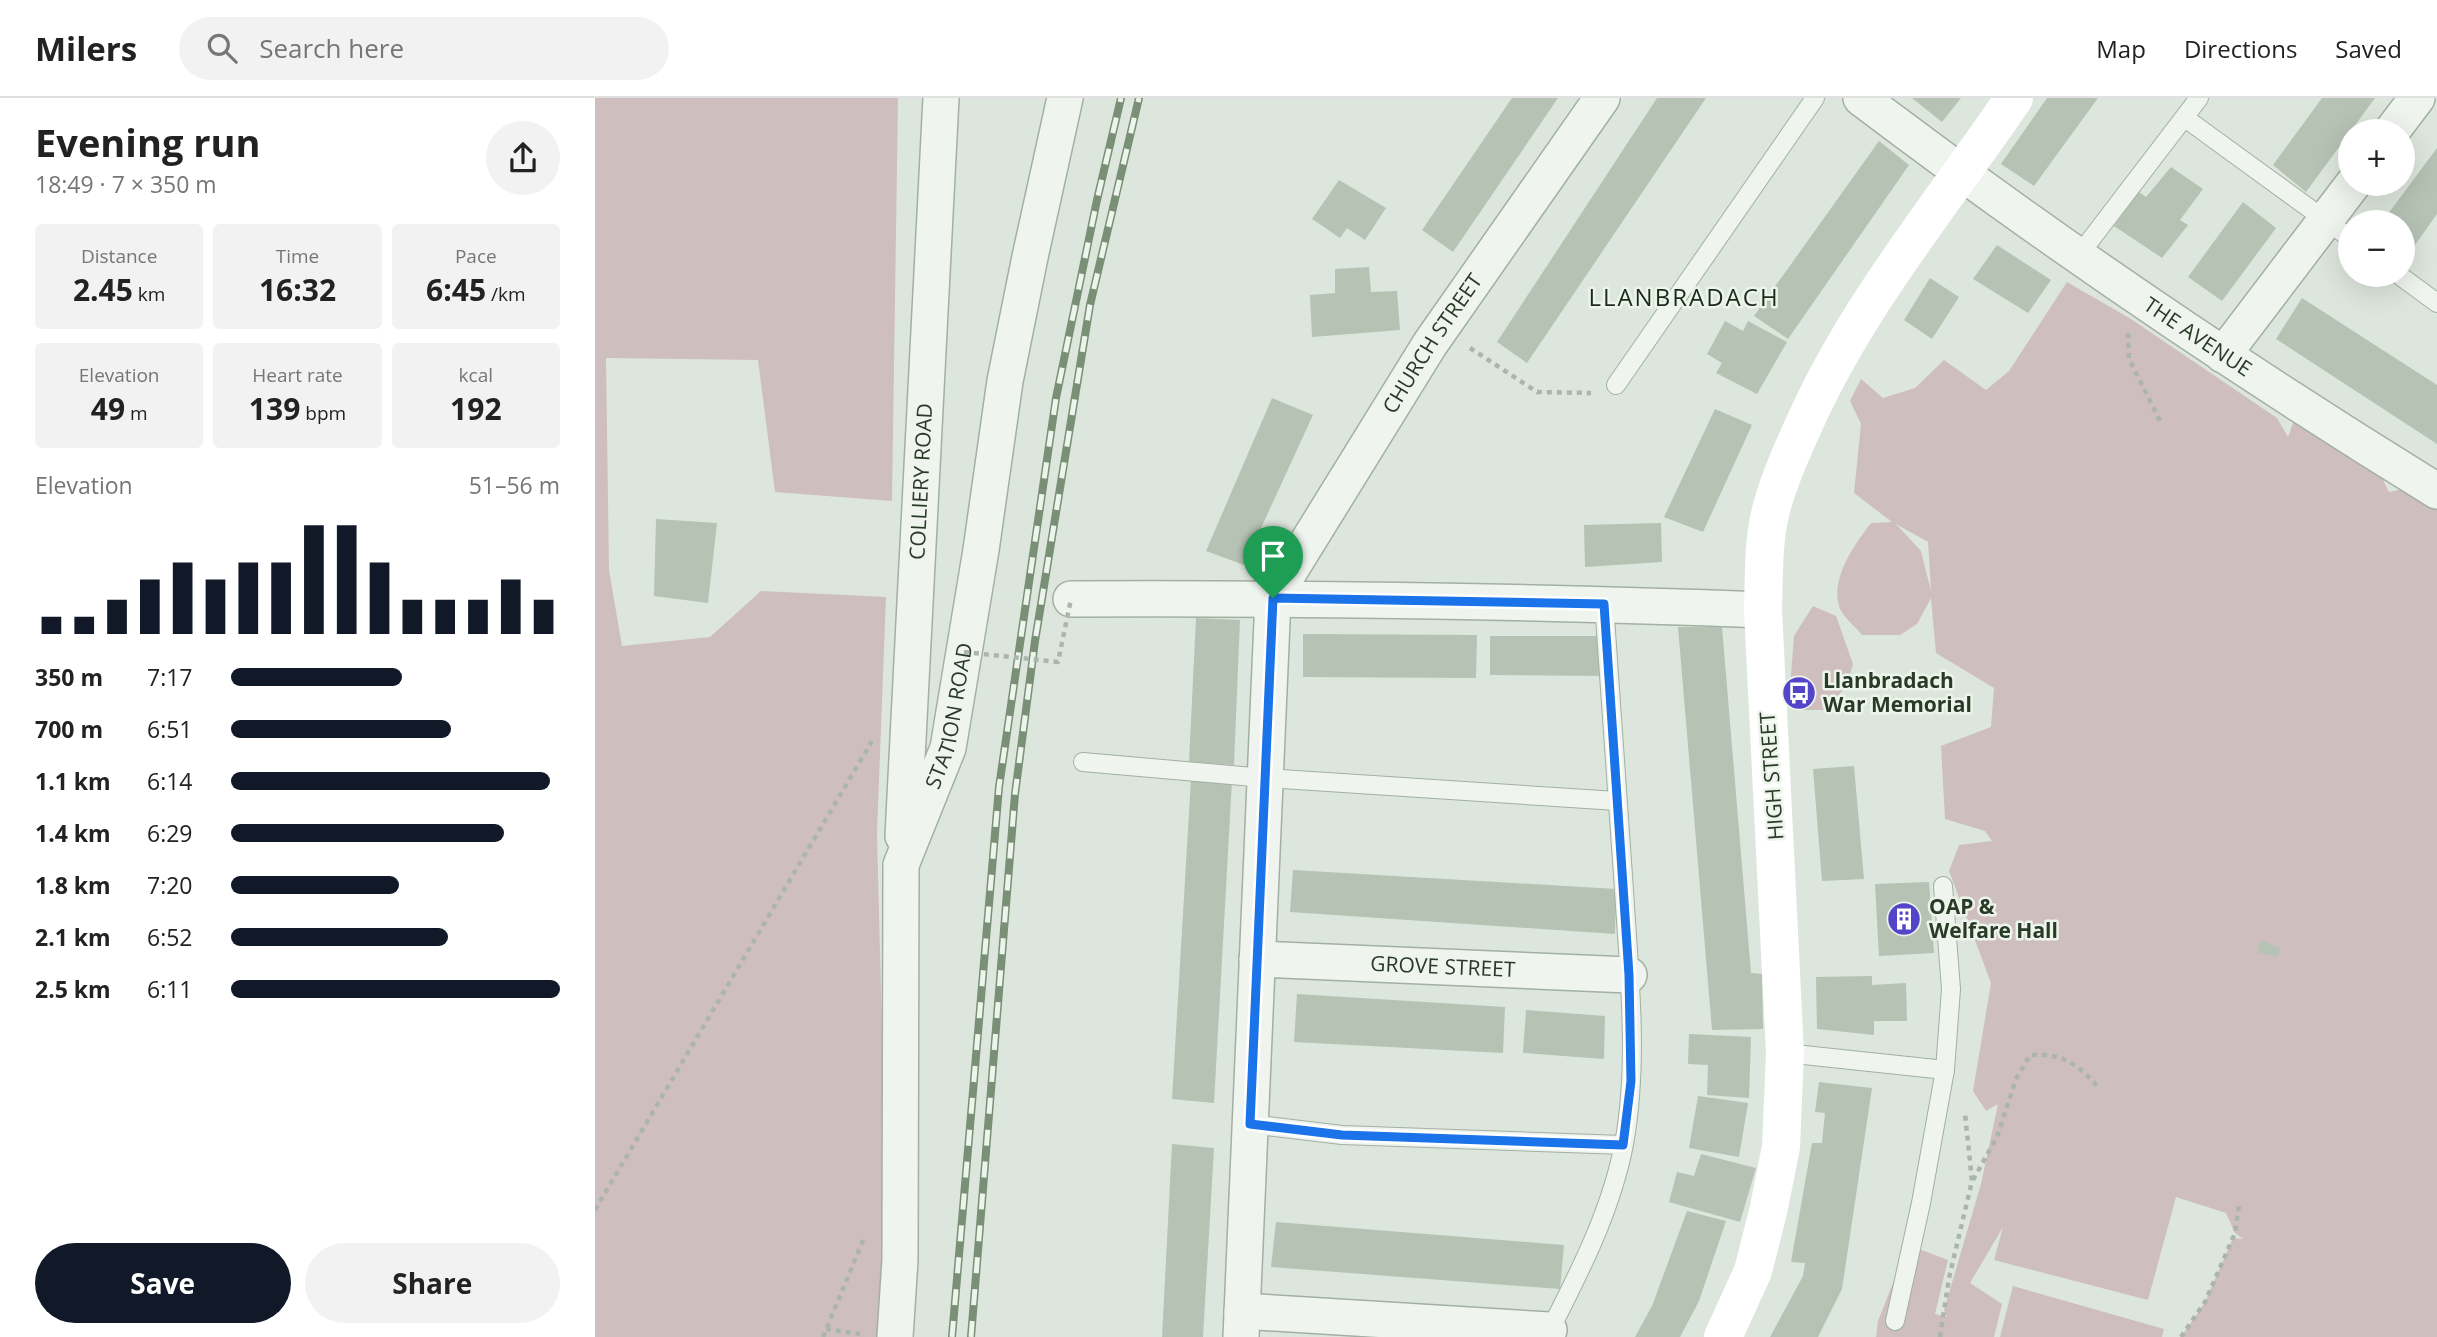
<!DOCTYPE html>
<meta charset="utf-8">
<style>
body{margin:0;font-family:"Open Sans",sans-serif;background:#f2f2f2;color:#222;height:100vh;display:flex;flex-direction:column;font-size:26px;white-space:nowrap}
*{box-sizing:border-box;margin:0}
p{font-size:23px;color:#767676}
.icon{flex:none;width:38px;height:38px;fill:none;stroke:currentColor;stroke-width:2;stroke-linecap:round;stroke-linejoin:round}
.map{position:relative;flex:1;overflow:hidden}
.sheet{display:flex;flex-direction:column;background:#fff;width:595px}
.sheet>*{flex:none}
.controls{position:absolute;left:1743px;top:21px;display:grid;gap:14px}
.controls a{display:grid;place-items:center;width:77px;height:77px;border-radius:50%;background:#fff;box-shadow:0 7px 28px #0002;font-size:35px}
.pin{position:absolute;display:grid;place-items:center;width:60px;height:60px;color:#fff;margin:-72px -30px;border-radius:50% 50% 50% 0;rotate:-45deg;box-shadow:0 0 7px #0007}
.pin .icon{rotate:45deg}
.round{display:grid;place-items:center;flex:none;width:74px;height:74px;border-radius:37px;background:#f2f2f2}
.head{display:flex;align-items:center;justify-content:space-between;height:119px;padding:0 35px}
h1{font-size:38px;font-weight:700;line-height:52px}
.stats{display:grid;grid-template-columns:repeat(3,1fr);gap:10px;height:119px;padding:7px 35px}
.stats div{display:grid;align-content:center;border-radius:7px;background:#f2f2f2;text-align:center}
.stats b{font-size:30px;font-weight:700}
.stats small{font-size:19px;font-weight:400}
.stats p{font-size:19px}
.chart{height:196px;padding:14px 35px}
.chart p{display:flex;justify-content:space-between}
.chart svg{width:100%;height:126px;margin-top:7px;stroke:#111827;stroke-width:6}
.primary-button{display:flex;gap:14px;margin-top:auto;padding:14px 35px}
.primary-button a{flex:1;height:80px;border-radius:42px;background:#111827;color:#fff;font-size:28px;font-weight:700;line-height:80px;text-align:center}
.primary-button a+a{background:#f2f2f2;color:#222}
ul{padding:0 35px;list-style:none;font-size:23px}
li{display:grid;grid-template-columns:112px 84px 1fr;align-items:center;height:52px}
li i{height:18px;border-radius:9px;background:#111827}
header{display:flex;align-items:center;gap:42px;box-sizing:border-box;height:98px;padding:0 35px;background:#fff;border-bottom:2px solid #e0e0e0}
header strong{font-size:33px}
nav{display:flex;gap:38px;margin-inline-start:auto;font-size:24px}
.search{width:490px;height:63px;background:#f2f2f2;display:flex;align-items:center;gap:18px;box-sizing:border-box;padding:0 24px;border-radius:38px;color:#767676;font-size:26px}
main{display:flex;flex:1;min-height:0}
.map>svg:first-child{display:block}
.green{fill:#cfbebe;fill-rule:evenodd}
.building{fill:#b5c2b4}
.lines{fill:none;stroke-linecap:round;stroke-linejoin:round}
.lane-casing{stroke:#a3afa2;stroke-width:20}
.street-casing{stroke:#a3afa2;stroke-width:38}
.path{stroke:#acb5ab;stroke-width:4.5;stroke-dasharray:5 5;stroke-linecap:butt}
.lane{stroke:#eff4ef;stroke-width:18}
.street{stroke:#eff4ef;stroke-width:35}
.secondary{stroke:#fff;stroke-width:38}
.rail-casing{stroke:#798f76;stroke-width:8}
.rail{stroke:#edf4eb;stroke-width:5;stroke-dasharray:16;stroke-linecap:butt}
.path-bridge{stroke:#acb5ab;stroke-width:4.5;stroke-dasharray:5 5;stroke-linecap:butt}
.route-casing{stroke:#fff;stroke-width:14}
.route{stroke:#1a73e8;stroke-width:9}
.labels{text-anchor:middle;stroke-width:5;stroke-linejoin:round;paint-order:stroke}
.street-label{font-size:21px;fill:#293b27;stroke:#edf4eb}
.poi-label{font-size:21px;font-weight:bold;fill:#293b27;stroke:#edf4eb;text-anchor:start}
.quarter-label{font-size:24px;letter-spacing:2px;fill:#1a2c19;stroke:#edf4eb}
</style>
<header>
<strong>Milers</strong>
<div class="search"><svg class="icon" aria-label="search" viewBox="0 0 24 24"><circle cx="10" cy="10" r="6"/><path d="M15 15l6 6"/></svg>Search here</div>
<nav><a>Map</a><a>Directions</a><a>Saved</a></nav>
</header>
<main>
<section class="sheet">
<div class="head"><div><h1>Evening run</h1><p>18:49 · 7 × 350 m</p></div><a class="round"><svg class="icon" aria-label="share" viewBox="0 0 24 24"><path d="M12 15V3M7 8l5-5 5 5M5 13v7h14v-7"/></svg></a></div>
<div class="stats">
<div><p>Distance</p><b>2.45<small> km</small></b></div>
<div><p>Time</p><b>16:32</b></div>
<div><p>Pace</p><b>6:45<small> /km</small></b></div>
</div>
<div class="stats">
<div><p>Elevation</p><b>49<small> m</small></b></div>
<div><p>Heart rate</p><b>139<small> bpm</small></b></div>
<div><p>kcal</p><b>192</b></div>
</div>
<div class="chart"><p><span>Elevation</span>51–56 m</p>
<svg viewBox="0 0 160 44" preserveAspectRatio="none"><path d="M5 44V38M15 44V38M25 44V32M35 44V25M45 44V19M55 44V25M65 44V19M75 44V19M85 44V6M95 44V6M105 44V19M115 44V32M125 44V32M135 44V32M145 44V25M155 44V32"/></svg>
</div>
<ul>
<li><b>350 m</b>7:17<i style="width:52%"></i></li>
<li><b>700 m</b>6:51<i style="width:67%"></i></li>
<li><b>1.1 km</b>6:14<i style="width:97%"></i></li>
<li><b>1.4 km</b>6:29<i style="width:83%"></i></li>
<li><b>1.8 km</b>7:20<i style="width:51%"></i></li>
<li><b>2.1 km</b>6:52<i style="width:66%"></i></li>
<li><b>2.5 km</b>6:11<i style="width:100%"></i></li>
</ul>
<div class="primary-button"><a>Save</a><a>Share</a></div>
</section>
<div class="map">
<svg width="1842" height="1239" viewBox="0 0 1842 1239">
<rect width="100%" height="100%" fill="#dde6dc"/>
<!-- green -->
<g class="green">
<polygon points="0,0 303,0 297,403 180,394 163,262 11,260 14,472 27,548 115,539 166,493 291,499 282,735 290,1050 289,1239 0,1239"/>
<path d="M1472,184L1536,221L1682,320L1693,339L1701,316L1781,356L1789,384L1794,394L1831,386L1842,400V1239H1586L1610,1204L1638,1140L1648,1141L1640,1135L1631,1115L1581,1099L1553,1202L1399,1162L1408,1129L1375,1185L1407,1206L1399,1239H1281L1283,1223L1306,1165L1324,1151L1353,1162L1340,1216L1352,1219L1349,1212L1386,1086L1403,1006L1391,1013L1378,993L1396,885L1354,773L1364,747L1397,743L1390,733L1350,721L1346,648L1396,629L1399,590L1341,555L1336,500L1322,526L1305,537H1267C1261,529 1249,520 1245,511C1234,482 1259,447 1276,425L1297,424L1259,395L1266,326L1255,303L1266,281L1288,300L1320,290L1349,262L1391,292L1414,273ZM1301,426L1333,444L1336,493L1326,453Z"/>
<polygon points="1218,508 1241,518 1258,566 1252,586 1233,612 1206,612 1196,577 1199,538"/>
<polygon points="1418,1188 1569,1231 1567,1239 1405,1239"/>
</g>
<!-- building -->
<g class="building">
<polygon points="917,0 963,0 858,154 827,132"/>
<polygon points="1062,0 1111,0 932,265 902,244"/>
<polygon points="1317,0 1366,0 1347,24"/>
<polygon points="1452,0 1503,0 1439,88 1406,66"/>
<polygon points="1727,0 1780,0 1711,94 1678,67"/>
<polygon points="1284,43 1314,67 1193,241 1159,218"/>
<polygon points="1842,50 1842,116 1808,164 1808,124 1787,124"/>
<polygon points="1576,69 1608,91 1585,122 1593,127 1567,160 1519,128 1544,94 1551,99"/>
<polygon points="744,82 791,110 770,142 752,130 745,140 717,121"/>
<polygon points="1648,104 1681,130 1627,203 1593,179"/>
<polygon points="1402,147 1456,182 1433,215 1378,181"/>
<polygon points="774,169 776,194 802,193 805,232 717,239 715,197 740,195 740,171"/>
<polygon points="1335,180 1364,199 1337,241 1309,222"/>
<polygon points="1707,200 1842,287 1842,346 1681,241"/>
<polygon points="1130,223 1148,233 1153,223 1192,244 1162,296 1121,275 1127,265 1112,256"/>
<polygon points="677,300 718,317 649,467 611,453"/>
<polygon points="1120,311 1157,327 1108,434 1069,419"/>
<polygon points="61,421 122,425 113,505 59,498"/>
<polygon points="1066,425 1067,464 990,469 989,427"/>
<polygon points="601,520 645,522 639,667 594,664"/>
<polygon points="1083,529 1127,529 1156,875 1167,876 1168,931 1117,932"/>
<polygon points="708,536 882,537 881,580 708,579"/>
<polygon points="895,538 1006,538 1006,578 895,577"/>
<polygon points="1259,668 1269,781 1227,783 1218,671"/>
<polygon points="596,681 637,682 619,1005 577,1001"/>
<polygon points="698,772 1021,791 1020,836 695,814"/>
<polygon points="1334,784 1339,855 1284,858 1280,786"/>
<polygon points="1665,842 1685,850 1683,859 1662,855"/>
<polygon points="1277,878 1277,887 1311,885 1312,923 1279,923 1279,937 1222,931 1221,879"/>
<polygon points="702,896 910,909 908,955 699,944"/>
<polygon points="931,912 1010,918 1009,961 928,955"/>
<polygon points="1094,936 1156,939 1154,1000 1112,997 1113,967 1093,966"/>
<polygon points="1224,984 1277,990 1247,1191 1223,1239 1175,1239 1208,1178 1210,1165 1196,1164 1217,1045 1227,1045 1230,1015 1220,1014"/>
<polygon points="1103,998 1153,1005 1144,1059 1094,1050"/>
<polygon points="577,1046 619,1050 608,1239 567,1239"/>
<polygon points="1106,1056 1161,1070 1145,1124 1074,1104 1082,1074 1099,1078"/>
<polygon points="1092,1113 1131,1123 1104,1203 1085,1239 1040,1239 1057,1208"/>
<polygon points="681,1124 969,1147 965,1191 676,1169"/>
</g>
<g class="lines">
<!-- lane casing -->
<g class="lane-casing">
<g id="lane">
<polyline points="1590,20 1755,140"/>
<polyline points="1484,157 1604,0"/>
<polyline points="1804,177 1842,205"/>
<polyline points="1021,287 1220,0"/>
<polyline points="488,664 670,680 1022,703"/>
<polyline points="1348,788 1356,891 1350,972"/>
<polyline points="1190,955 1350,972 1326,1105 1300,1223"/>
<polyline points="655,1026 747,1037 1028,1047"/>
<path d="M952,1238C983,1177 1016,1114 1029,1046C1044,963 1034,876 1029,792C1022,696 1016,601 1009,505"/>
</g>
</g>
<!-- street casing -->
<g class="street-casing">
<g id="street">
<path id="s1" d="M1266,0C1451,140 1644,271 1842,393"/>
<polyline points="1797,33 1822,0"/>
<polyline points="1628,257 1758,86"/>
<path d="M476,501C707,500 938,503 1168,512"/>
<path id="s2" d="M308,738L346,0"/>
<path id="s3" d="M662,861L1034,877"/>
<polyline points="647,1213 954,1232"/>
<path id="s4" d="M300,1239L305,1162L306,767L353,650L386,452L410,283L435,159L470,0"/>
<path id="s5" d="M646,1239L678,500L835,246L1007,0"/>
</g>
</g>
<!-- path -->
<g class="path">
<polyline points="1533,235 1534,261 1566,325"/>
<polyline points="875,250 942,294 996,295"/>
<path d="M1378,1082L1402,1039L1421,981L1435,957C1469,955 1482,966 1504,990"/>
<polyline points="0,1112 277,643"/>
<polyline points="231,1231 265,1236"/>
<polyline points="228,1239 269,1140"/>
<polyline points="1345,1239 1354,1180 1377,1083 1370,1016"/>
<polyline points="1586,1239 1610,1204 1624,1172 1640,1135 1644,1107"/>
</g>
<!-- lane -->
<use href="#lane" class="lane"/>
<!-- street -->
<use href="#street" class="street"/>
<!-- secondary -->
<path class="secondary" d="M1128,1239L1158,1173L1173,1114L1186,1049L1190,955L1168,512C1169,480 1168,447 1175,416C1183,383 1197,353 1211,322C1264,205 1347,106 1419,0"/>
<!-- rail casing -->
<g class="rail-casing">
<g id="rail">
<polyline points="357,1239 404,689 461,300 502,102 526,0"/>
<polyline points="376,1239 420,696 440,543 495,207 544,0"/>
</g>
</g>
<!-- rail -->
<use href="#rail" class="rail"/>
<!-- path-bridge -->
<polyline class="path-bridge" points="369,554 463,564 476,501"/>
</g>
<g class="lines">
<!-- route casing -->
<g class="route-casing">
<polygon id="route" points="678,500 1009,506 1034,877 1036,983 1028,1047 747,1037 655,1026"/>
</g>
<!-- route -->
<use href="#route" class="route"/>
</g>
<!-- icons -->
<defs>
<g id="bus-disc" transform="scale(1.75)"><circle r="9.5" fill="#5344c8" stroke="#edf4eb"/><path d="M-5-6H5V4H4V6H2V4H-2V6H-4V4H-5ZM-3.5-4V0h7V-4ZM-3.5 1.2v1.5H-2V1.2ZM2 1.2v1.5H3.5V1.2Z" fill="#fff"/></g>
<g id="building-disc" transform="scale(1.75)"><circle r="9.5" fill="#5344c8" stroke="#edf4eb"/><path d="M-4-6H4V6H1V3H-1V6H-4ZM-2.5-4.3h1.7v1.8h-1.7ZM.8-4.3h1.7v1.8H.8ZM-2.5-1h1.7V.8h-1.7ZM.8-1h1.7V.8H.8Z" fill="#fff"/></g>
</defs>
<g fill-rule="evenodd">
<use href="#bus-disc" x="1204" y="595"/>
<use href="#building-disc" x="1309" y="821"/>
</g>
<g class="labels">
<!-- street labels -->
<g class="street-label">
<text dy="7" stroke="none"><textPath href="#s1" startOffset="413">THE AVENUE</textPath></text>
<text dy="7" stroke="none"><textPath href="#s5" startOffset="1040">CHURCH STREET</textPath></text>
<text dy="7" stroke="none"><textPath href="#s2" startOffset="355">COLLIERY ROAD</textPath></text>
<text dy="7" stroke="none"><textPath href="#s4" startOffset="630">STATION ROAD</textPath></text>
<text transform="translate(1177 678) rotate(-94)" y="7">HIGH STREET</text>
<text dy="7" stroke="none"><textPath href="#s3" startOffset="186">GROVE STREET</textPath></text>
</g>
<!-- poi labels -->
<g class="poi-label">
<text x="1228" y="590">Llanbradach<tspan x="1228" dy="24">War Memorial</tspan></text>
<text x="1334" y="816">OAP &amp;<tspan x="1334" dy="24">Welfare Hall</tspan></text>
</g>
<!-- quarter labels -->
<g class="quarter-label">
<text x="1089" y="208">LLANBRADACH</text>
</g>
</g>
</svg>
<div class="controls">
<a>+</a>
<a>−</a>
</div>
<div class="pin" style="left:678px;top:500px;background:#1e9e55"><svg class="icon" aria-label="arrive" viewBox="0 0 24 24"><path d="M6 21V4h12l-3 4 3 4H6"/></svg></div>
</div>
</main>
